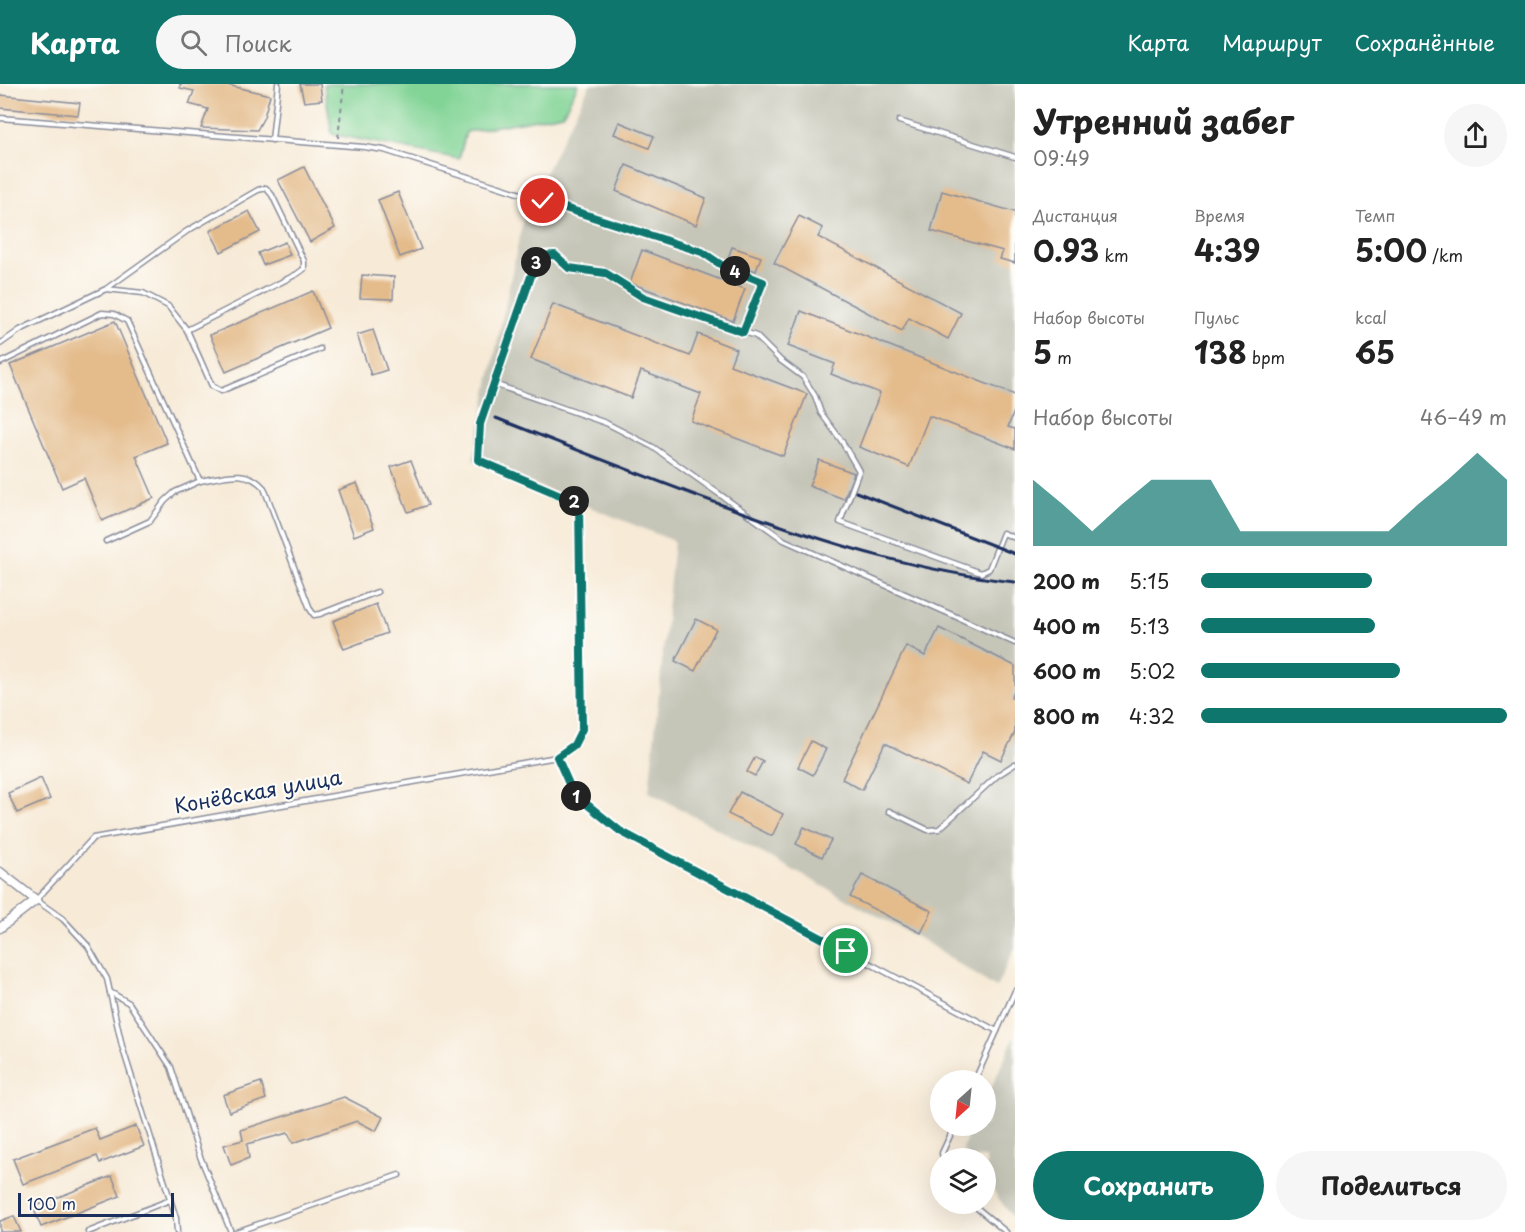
<!DOCTYPE html>
<html lang="ru">
<meta charset="utf-8">
<style>
body{margin:0;font-family:"Playpen Sans",sans-serif;background:#f6f6f6;color:#222;height:100vh;display:flex;flex-direction:column;font-size:22px;white-space:nowrap}
*{box-sizing:border-box;margin:0}
p{font-size:20px;color:#767676}
.icon{flex:none;width:33px;height:33px;fill:none;stroke:currentColor;stroke-width:2;stroke-linecap:round;stroke-linejoin:round}
.map{position:relative;flex:1;overflow:hidden}
.side{display:flex;flex-direction:column;background:#fff;width:510px}
.side>*{flex:none}
.needle{width:39px;rotate:207deg}
.buttons{position:absolute;left:930px;top:986px;display:grid;gap:12px}
.buttons a{display:grid;place-items:center;width:66px;height:66px;border-radius:50%;background:#fff;box-shadow:0 6px 24px #0002;font-size:30px}
.scale{position:absolute;left:18px;bottom:15px;width:156px;box-sizing:border-box;padding-left:6px;border:3px solid #1b2f5e;border-top:0;font-size:16px;line-height:21px;white-space:nowrap;color:#1b2f5e;-webkit-text-stroke:4px #fdfcf7;paint-order:stroke}
.pin{position:absolute;display:grid;place-items:center;width:51px;height:51px;color:#fff;margin:-26px;border:3px solid #fff;border-radius:50%;box-shadow:0 2px 6px #0007}
.km{position:absolute;width:30px;height:30px;margin:-15px;border-radius:50%;background:#222;color:#fff;font-size:16px;line-height:30px;text-align:center}
.round{display:grid;place-items:center;flex:none;width:63px;height:63px;border-radius:32px;background:#f6f6f6}
.summary{display:flex;align-items:center;justify-content:space-between;height:102px;padding:0 18px}
h1{font-size:33px;font-weight:700;line-height:45px}
.metrics{display:grid;grid-template-columns:repeat(3,1fr);gap:9px;height:102px;padding:6px 18px}
.metrics div{display:grid;align-content:center}
.metrics b{font-size:30px;font-weight:700}
.metrics small{font-size:16px;font-weight:400}
.metrics p{font-size:16px}
.chart{height:168px;padding:12px 18px}
.chart p{display:flex;justify-content:space-between}
.chart svg{width:100%;height:108px;margin-top:6px;fill:#0f766e;opacity:.7}
.button{display:flex;gap:12px;margin-top:auto;padding:12px 18px}
.button a{flex:1;height:69px;border-radius:36px;background:#0f766e;color:#fff;font-size:24px;font-weight:700;line-height:69px;text-align:center}
.button a+a{background:#f6f6f6;color:#222}
ul{padding:0 18px;list-style:none;font-size:20px}
li{display:grid;grid-template-columns:96px 72px 1fr;align-items:center;height:45px}
li i{height:15px;border-radius:8px;background:#0f766e}
header{display:flex;align-items:center;gap:36px;box-sizing:border-box;height:84px;padding:0 30px;background:#0f766e;color:#fff}
header strong{font-size:28px}
nav{display:flex;gap:33px;margin-inline-start:auto;font-size:21px}
.search{width:420px;height:54px;background:#f6f6f6;display:flex;align-items:center;gap:15px;box-sizing:border-box;padding:0 21px;border-radius:33px;color:#767676;font-size:22px}
main{display:flex;flex:1;min-height:0}
.map>svg:first-child{display:block}
.industrial{fill:#c5c5b8}
.green{fill:#82d496;stroke:#4e827a;stroke-width:1.5}
.building{fill:#e4bc8c}
.lines{fill:none;stroke-linecap:round;stroke-linejoin:round}
.service-casing{stroke:#898c9a;stroke-width:7}
.minor-casing{stroke:#898c9a;stroke-width:11}
.path{stroke:#898c9a;stroke-width:2;stroke-dasharray:4.5 4.5;stroke-linecap:butt}
.service{stroke:#fff;stroke-width:4}
.minor{stroke:#fff;stroke-width:8}
.rail{stroke:#1b2f5e;stroke-width:3}
.route-casing{stroke:#fff;stroke-width:12}
.route{stroke:#0f766e;stroke-width:8}
.labels{text-anchor:middle;stroke-width:4.5;stroke-linejoin:round;paint-order:stroke}
.street-label{font-size:20px;fill:#1b2f5e;stroke:#fdfcf7}
</style>
<header>
<strong>Карта</strong>
<div class="search"><svg class="icon" aria-label="search" viewBox="0 0 24 24"><circle cx="10" cy="10" r="6"/><path d="M15 15l6 6"/></svg>Поиск</div>
<nav><a>Карта</a><a>Маршрут</a><a>Сохранённые</a></nav>
</header>
<main>
<div class="map">
<svg width="1015" height="1148" viewBox="0 0 1015 1148">
<rect width="100%" height="100%" fill="#fdfcf7"/>
<filter id="ink" filterUnits="userSpaceOnUse"><feTurbulence type="fractalNoise" baseFrequency=".0167" numOctaves="2"/><feDisplacementMap in="SourceGraphic" scale="12" xChannelSelector="R" yChannelSelector="G"/><feConvolveMatrix kernelMatrix="1 2 1 2 8 2 1 2 1" color-interpolation-filters="sRGB"/></filter>
<filter id="wash" filterUnits="userSpaceOnUse"><feTurbulence type="fractalNoise" baseFrequency=".008" numOctaves="4" result="noise"/><feDisplacementMap in="SourceGraphic" scale="24" xChannelSelector="R" yChannelSelector="G"/><feGaussianBlur stdDeviation="1.35" result="paint"/><feColorMatrix in="noise" values="0 0 0 0 0 0 0 0 0 0 0 0 0 0 0 0 0 1.4 0 .05"/><feComposite in="paint" operator="in"/></filter>
<g filter="url(#wash)">
<rect width="100%" height="100%" fill="#f7ead7"/>
<!-- industrial -->
<g class="industrial">
<polygon points="590,0 1015,0 1015,864 996,904 924,857 649,708 674,457 473,376 524,131"/>
<polygon points="1015,951 1015,1137 986,1097 986,1074 968,1074 962,1065 973,1041 986,1041 986,1015"/>
</g>
<!-- green -->
<polygon class="green" points="324,0 578,0 563,30 466,48 459,75 332,50"/>
<g id="blocks">
<!-- building -->
<g class="building">
<polygon points="180,0 223,0 270,11 264,33 257,46 201,44 208,25 189,20 194,7 180,4"/>
<polygon points="300,0 320,0 322,16 304,18"/>
<polygon points="0,11 80,19 78,31 0,24"/>
<polygon points="619,38 654,52 649,64 614,50"/>
<polygon points="626,81 706,114 696,141 616,107"/>
<polygon points="304,83 335,144 310,158 278,96"/>
<polygon points="942,107 1015,128 1015,179 1000,175 1003,167 931,147"/>
<polygon points="398,108 421,165 400,173 378,116"/>
<polygon points="249,127 260,148 221,168 210,147"/>
<polygon points="799,132 823,144 818,153 961,229 948,255 909,234 902,247 774,179"/>
<polygon points="285,158 290,171 263,181 258,169"/>
<polygon points="732,163 761,173 756,187 727,177"/>
<polygon points="642,166 745,205 733,237 630,199"/>
<polygon points="362,191 394,193 393,215 360,214"/>
<polygon points="313,207 328,244 226,288 210,251"/>
<polygon points="553,220 690,272 698,250 736,265 730,281 807,310 783,372 691,337 701,310 641,287 631,314 531,275"/>
<polygon points="801,227 1015,311 1015,325 1008,343 1015,345 1015,365 929,332 909,383 859,363 880,309 831,290 835,280 788,262"/>
<polygon points="115,237 167,359 136,372 154,414 102,437 84,394 62,404 10,281"/>
<polygon points="373,246 387,286 371,291 357,251"/>
<polygon points="411,376 428,421 408,428 391,383"/>
<polygon points="819,376 854,389 844,415 809,402"/>
<polygon points="357,399 374,444 354,452 338,406"/>
<polygon points="376,520 387,549 344,565 333,537"/>
<polygon points="696,535 716,545 695,587 675,577"/>
<polygon points="939,544 1015,582 1015,605 1011,614 1015,616 1015,648 1001,676 983,667 967,700 885,659 862,706 842,695 906,562 925,572"/>
<polygon points="811,657 826,665 813,691 798,683"/>
<polygon points="755,673 763,677 755,692 747,688"/>
<polygon points="41,694 50,715 17,729 8,709"/>
<polygon points="740,708 783,730 772,752 728,730"/>
<polygon points="804,743 831,756 822,773 796,760"/>
<polygon points="862,791 932,827 921,849 850,813"/>
<polygon points="261,998 266,1015 229,1028 223,1011"/>
<polygon points="344,1013 383,1033 376,1047 357,1037 293,1059 288,1049 247,1060 249,1074 231,1081 224,1061 243,1056 241,1046"/>
<polygon points="136,1042 144,1062 100,1079 97,1072 23,1100 13,1075 95,1044 100,1056"/>
<polygon points="112,1092 120,1112 41,1143 33,1123"/>
<polygon points="14,1132 21,1148 0,1148 0,1137"/>
</g>
</g>
</g>
<g filter="url(#ink)">
<use href="#blocks" fill-opacity="0" stroke="#898c9a" stroke-width="1.5"/>
<g class="lines">
<!-- service casing -->
<g class="service-casing">
<g id="service">
<polyline points="0,34 364,63 384,66 702,168 723,182 763,198 743,248"/>
<polyline points="899,37 1015,73"/>
<polyline points="272,56 278,0"/>
<polyline points="187,246 212,302 221,307 320,265"/>
<polyline points="0,260 20,246 106,205 187,147 258,106 266,104 272,111 304,177 304,185 297,190 187,246 168,222 143,209 106,205"/>
<polyline points="0,279 102,229 114,230 127,237 200,397 175,408 165,417 150,437 106,457"/>
<polyline points="494,300 606,339 653,363 784,456 1015,559"/>
<path d="M200,397C224,393 246,383 264,404L310,525L314,531L320,530L377,508"/>
<polyline points="557,673 573,709 620,747 997,947"/>
<polyline points="889,727 928,746 939,745 998,691 1015,680"/>
<polyline points="110,908 129,919 171,983 199,1070 231,1148"/>
<polyline points="975,996 1015,907"/>
<polyline points="943,1074 942,1069 955,1041"/>
<polyline points="971,1119 1006,1148"/>
<polyline points="88,1148 170,1116"/>
<polyline points="177,1148 176,1134 122,962 107,895 88,862 63,835 36,816 93,754 557,673 574,661 582,645 579,419 478,376 480,340 538,172 555,171 569,184 605,189 643,213 756,252 780,276 803,293 815,312 821,329 841,356 859,387 840,438 981,489 989,485 1003,449 1015,454"/>
<polyline points="236,1148 399,1091"/>
</g>
</g>
<!-- minor casing -->
<g class="minor-casing">
<polyline id="minor" points="0,788 36,816 0,844"/>
</g>
<!-- path -->
<polyline class="path" points="338,54 344,0"/>
<!-- service -->
<use href="#service" class="service"/>
<!-- minor -->
<use href="#minor" class="minor"/>
<!-- rail -->
<g class="rail">
<path d="M496,334C579,367 662,400 747,430C835,461 921,488 1015,498"/>
<polyline points="856,408 1015,470"/>
</g>
</g>
</g>
<g class="lines" filter="url(#ink)">
<!-- route casing -->
<g class="route-casing">
<polyline id="route" points="543,117 702,168 723,182 763,198 743,248 643,213 605,189 569,184 555,171 538,172 480,340 478,376 579,419 582,645 574,661 557,673 573,709 620,747 846,867"/>
</g>
<!-- route -->
<use href="#route" class="route"/>
</g>
<g class="labels">
<!-- street labels -->
<g class="street-label">
<text transform="translate(258 708) rotate(-10)" y="7">Конёвская улица</text>
</g>
</g>
</svg>
<div class="buttons">
<a><svg class="needle" viewBox="-14 -14 28 28"><path d="M0-13l5 13h-10z" fill="#e53935"/><path d="M0 13l5-13h-10z" fill="#767676"/></svg></a>
<a><svg class="icon" aria-label="layers" viewBox="0 0 24 24"><path d="M12 4l9 5-9 5-9-5zM3 14l9 5 9-5"/></svg></a>
</div>
<div class="scale">100 m</div>
<div class="pin" style="left:846px;top:867px;background:#1e9e55"><svg class="icon" aria-label="arrive" viewBox="0 0 24 24"><path d="M6 21V4h12l-3 4 3 4H6"/></svg></div>
<div class="pin" style="left:543px;top:117px;background:#d93025"><svg class="icon" aria-label="check" viewBox="0 0 24 24"><path d="M5 12l5 5 9-10"/></svg></div>
<b class="km" style="left:576px;top:712px">1</b>
<b class="km" style="left:574px;top:417px">2</b>
<b class="km" style="left:536px;top:178px">3</b>
<b class="km" style="left:735px;top:187px">4</b>
</div>
<section class="side">
<div class="summary"><div><h1>Утренний забег</h1><p>09:49</p></div><a class="round"><svg class="icon" aria-label="share" viewBox="0 0 24 24"><path d="M12 15V3M7 8l5-5 5 5M5 13v7h14v-7"/></svg></a></div>
<div class="metrics">
<div><p>Дистанция</p><b>0.93<small> km</small></b></div>
<div><p>Время</p><b>4:39</b></div>
<div><p>Темп</p><b>5:00<small> /km</small></b></div>
</div>
<div class="metrics">
<div><p>Набор высоты</p><b>5<small> m</small></b></div>
<div><p>Пульс</p><b>138<small> bpm</small></b></div>
<div><p>kcal</p><b>65</b></div>
</div>
<div class="chart"><p><span>Набор высоты</span>46–49 m</p>
<svg viewBox="0 0 160 44" preserveAspectRatio="none"><path d="M0 44V17L10 27L20 38L30 27L40 17L50 17L60 17L70 38L80 38L90 38L100 38L110 38L120 38L130 27L140 17L150 6L160 17V44z"/></svg>
</div>
<ul>
<li><b>200 m</b>5:15<i style="width:56%"></i></li>
<li><b>400 m</b>5:13<i style="width:57%"></i></li>
<li><b>600 m</b>5:02<i style="width:65%"></i></li>
<li><b>800 m</b>4:32<i style="width:100%"></i></li>
</ul>
<div class="button"><a>Сохранить</a><a>Поделиться</a></div>
</section>
</main>
